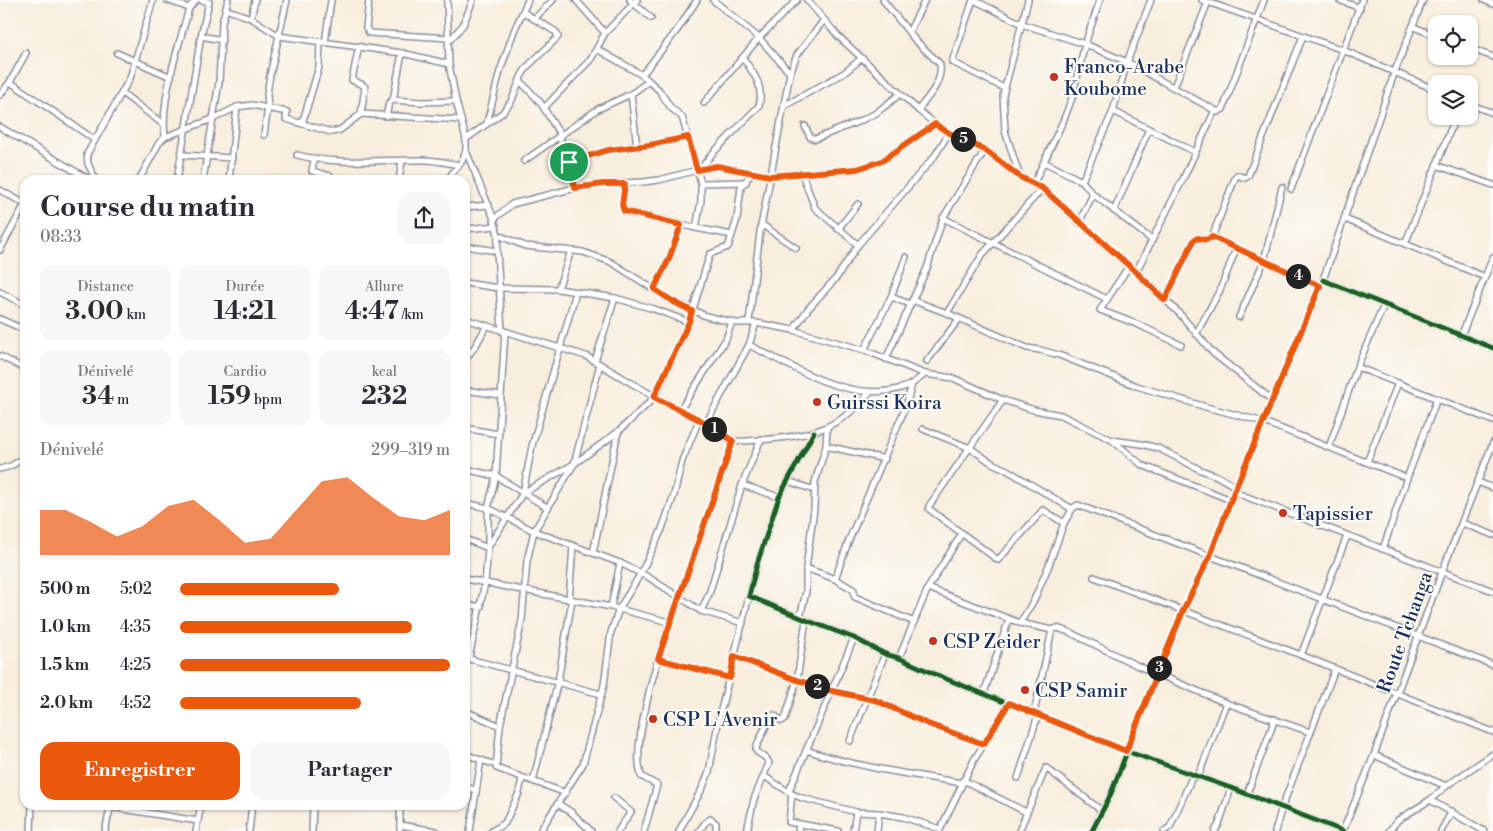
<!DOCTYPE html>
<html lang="fr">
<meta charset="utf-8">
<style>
body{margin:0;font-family:"Libre Bodoni",serif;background:#f7f7f7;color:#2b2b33;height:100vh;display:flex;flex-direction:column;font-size:19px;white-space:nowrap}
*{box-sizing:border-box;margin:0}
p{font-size:16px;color:#7c7c81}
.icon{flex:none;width:28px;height:28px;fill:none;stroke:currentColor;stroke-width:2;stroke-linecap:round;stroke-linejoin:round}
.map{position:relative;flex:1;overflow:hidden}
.side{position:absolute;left:20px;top:175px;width:450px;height:635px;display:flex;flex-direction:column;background:#fff;border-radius:15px;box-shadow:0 1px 4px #0004}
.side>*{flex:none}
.buttons{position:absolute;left:1428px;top:15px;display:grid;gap:10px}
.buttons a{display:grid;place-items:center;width:50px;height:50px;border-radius:10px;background:#fff;box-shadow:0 1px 4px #0004;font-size:25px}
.pin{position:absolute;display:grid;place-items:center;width:42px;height:42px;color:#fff;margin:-21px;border:2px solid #fff;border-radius:50%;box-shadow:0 1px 5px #0007}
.km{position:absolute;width:25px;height:25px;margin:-12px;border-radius:50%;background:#222;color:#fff;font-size:14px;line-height:25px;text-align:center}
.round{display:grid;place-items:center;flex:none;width:52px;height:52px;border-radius:15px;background:#f7f7f7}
.overview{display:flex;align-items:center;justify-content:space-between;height:85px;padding:0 20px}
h1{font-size:28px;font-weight:700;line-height:38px}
.stats{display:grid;grid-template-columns:repeat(3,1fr);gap:8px;height:85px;padding:5px 20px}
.stats div{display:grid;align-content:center;border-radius:12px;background:#f7f7f7;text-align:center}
.stats b{font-size:25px;font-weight:700}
.stats small{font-size:14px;font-weight:400}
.stats p{font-size:14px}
.chart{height:140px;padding:10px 20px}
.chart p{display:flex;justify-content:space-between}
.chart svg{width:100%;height:90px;margin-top:5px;fill:#ea580c;opacity:.7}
.action{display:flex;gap:10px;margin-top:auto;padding:10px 20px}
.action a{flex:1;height:58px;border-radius:15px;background:#ea580c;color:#fff;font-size:20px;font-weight:700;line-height:58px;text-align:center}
.action a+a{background:#f7f7f7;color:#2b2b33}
ul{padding:0 20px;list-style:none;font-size:16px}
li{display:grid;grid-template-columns:80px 60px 1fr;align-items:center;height:38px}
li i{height:12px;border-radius:6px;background:#ea580c}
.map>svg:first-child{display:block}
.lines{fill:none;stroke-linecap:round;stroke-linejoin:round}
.minor-casing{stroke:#8a8e9e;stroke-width:8}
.minor{stroke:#fff;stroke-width:5}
.cycleway-casing{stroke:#fdfcf7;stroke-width:8}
.cycleway{stroke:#1b5e20;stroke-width:5}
.route-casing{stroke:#fff;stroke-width:10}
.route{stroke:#ea580c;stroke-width:6}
.poi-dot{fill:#c8321e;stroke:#fdfcf7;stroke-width:2}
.labels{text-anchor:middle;stroke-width:4;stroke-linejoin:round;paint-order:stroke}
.poi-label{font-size:19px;fill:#1b2f5e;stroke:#fdfcf7;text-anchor:start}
.street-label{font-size:19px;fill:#1b2f5e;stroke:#fdfcf7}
</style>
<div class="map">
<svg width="1493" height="831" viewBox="0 0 1493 831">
<rect width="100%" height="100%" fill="#fdfcf7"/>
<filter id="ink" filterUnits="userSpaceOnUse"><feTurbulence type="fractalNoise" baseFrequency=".02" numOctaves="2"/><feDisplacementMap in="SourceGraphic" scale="10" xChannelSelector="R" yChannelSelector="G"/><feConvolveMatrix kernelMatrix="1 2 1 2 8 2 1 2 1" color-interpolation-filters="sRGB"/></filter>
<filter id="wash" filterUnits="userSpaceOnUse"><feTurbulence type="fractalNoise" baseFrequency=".0096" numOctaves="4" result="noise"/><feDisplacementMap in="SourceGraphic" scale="20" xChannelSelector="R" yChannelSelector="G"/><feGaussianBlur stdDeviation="1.12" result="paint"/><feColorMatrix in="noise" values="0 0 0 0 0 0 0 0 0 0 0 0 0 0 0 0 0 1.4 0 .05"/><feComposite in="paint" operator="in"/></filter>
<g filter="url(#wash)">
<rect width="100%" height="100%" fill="#f8eedd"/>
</g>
<g filter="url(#ink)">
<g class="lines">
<!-- minor casing -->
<g class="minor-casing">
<g id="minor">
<polyline points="167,0 189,8"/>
<polyline points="369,0 366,28 369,33 449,38"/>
<polyline points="447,0 449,64 456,101 466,139 466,151 494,219 498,235 497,251 502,331"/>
<polyline points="576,0 605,33"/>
<polyline points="630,0 651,18"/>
<polyline points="713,0 759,38 790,73"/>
<polyline points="807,0 838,36 918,110 935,124 949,133 985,150 1020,177 1042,189 1136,272 1179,313 1213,353 1272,400"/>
<path d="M883,0L915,40L940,64C943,82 928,97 918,110"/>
<polyline points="973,0 952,62 1004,88"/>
<polyline points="974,0 1022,24 1085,44 1127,62 1218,112 1223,109 1264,0"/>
<polyline points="1202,0 1343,50 1436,90"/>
<polyline points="1339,0 1360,8"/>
<polyline points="1484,0 1493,4"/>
<polyline points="225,9 251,18 279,36 402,53 449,64"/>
<polyline points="251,18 255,0"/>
<polyline points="534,19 553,0"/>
<polyline points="1414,27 1436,36"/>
<polyline points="909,32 925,0"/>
<polyline points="201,36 222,40"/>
<polyline points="450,40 463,25 473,0"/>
<polyline points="325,43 331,0"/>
<polyline points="359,46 352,80 363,85 365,87 361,114"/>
<polyline points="1469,48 1493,57"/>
<polyline points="597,49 642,75 659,90 671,108 682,117 701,183 701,201 696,228 624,211 622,205 625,183"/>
<polyline points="117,53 171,77"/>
<polyline points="642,75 678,29 697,0"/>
<polyline points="520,81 540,102 561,136 560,145 569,162 575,188"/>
<polyline points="10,82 95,140"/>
<polyline points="1174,87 1208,2"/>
<polyline points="122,93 163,124"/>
<polyline points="631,94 637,147"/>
<polyline points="0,95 10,82 26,53"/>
<polyline points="393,100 402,53"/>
<polyline points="704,103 759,38 797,0"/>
<polyline points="1469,104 1493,113"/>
<polyline points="784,106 844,73 862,58"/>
<polyline points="544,108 591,59 605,33 637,0"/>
<polyline points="1113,111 1195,152"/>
<polyline points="386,116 389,103 393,100 421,102 456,101"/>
<polyline points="487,123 500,71 514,31 528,0"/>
<polyline points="302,124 319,67 320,42"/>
<polyline points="805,126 810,137 815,139 860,121 876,113 900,94"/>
<polyline points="0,127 90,180"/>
<polyline points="264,135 268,107 267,94 270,75 287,0"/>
<path d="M165,137C160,98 179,46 189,8L196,0"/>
<polyline points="466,139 502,113 511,102 522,75 527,67 558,37 556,32 523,12"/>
<polyline points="182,155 232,158"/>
<path d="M297,155C339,166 382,159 425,160C436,160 448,163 459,165"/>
<polyline points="314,160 312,171 330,176 336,180"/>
<polyline points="524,161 598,109 631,94 649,81"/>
<polyline points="569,162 608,150 650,145 688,137"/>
<polyline points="1044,162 1082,181 1093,194 1152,240"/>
<polyline points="1436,165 1493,185"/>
<path d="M701,168L712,154L759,106C764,85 754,74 743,58"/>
<polyline points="802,174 815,208 858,245"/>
<polyline points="1020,177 1005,131 1003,95 1028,0"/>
<polyline points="96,180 88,164 87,154 130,78 153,0"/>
<polyline points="139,180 159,143 165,137 215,118 237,107 252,105 287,112 286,119 331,132 340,130 361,114 461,120"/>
<polyline points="177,180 201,36 209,2 201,0"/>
<polyline points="203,180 219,82 222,23 228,0"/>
<polyline points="229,180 237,107"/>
<polyline points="399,180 402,161"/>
<polyline points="447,180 462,161 466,151"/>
<polyline points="1082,181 1113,111 1127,62 1151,0"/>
<polyline points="701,183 746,182"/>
<polyline points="1034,183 1064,119 1072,98 1085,44 1100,0"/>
<polyline points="1282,187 1264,261 1212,237 1235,178 1237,175 1245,178 1248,176 1303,36"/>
<polyline points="1042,189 982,255 947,313 1027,348 1040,350 1059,355 1137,386 1206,407 1264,422 1407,478"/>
<polyline points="1291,189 1362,0"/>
<polyline points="0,190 25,204"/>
<polyline points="465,207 489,205"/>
<polyline points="1114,211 1149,129"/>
<polyline points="943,218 1107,299"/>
<polyline points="494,219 512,204 575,188 603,184 643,182 659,180 701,169 717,166 770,176 857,169 882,161 935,124"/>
<polyline points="1345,219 1485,277"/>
<polyline points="1079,223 1093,194"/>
<polyline points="761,224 796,248"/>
<polyline points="696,228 732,235 737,219 741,187 752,173"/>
<polyline points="465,229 496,226"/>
<polyline points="838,229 858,204"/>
<polyline points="498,235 525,246 583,252 611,262 672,301 706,316 736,323 756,323 793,330 864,350 925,374"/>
<polyline points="1405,244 1456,116"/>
<polyline points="465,246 497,251"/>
<polyline points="0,250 25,204"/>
<polyline points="1129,266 1100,310 1139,325 1181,345"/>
<polyline points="1136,272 1183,179 1215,110"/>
<polyline points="1323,280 1395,71 1423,0"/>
<polyline points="465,283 499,288 558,289 615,298 654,309 689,322"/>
<polyline points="558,289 571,251"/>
<polyline points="654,289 669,259 681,225"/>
<polyline points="0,292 25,305"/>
<polyline points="891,297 906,257"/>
<polyline points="912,300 947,313"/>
<polyline points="1165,300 1195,239 1198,238 1206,240 1212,237"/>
<polyline points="1239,317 1264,261 1320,286"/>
<polyline points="0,319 25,330"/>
<polyline points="465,319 586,356 655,397 618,432 574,464 534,531 527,561 522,620 500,726 496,768 566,793"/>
<polyline points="749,322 760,232 790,73 797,55 824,20"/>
<path d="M756,323L749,345L706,423C713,429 722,437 731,440C739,443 750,440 758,440C805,437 839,431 870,392"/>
<polyline points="793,330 808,309 837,277 858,245 934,157 949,133"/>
<polyline points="1196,334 1220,290 1236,249"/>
<polyline points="1461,336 1493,257"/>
<path d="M749,345C796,368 851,405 905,387C913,384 919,379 925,374L953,378L1003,400L1034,410L1061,415L1112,440L1141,444L1158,448L1201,470L1217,476L1236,487"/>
<polyline points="864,350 891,297 910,304"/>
<polyline points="0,356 25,369"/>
<polyline points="886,359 927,268 943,218 985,150"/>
<polyline points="465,360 476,345 486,327"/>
<polyline points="595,361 615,298"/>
<polyline points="927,361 959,319"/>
<polyline points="1357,367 1493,421"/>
<polyline points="465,390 500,395"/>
<polyline points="1003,400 929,506 929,509 998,560 1043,510 1064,523"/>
<polyline points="680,410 726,339 732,322"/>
<polyline points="701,421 655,397 689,322 710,254 728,247 732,235"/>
<polyline points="465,428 498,434"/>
<polyline points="923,429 970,448 992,463 1007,470 1072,509"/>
<polyline points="814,432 779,497 757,564 749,596 806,620 854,638 885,654 899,658 939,676 1126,751 1231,788 1343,831"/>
<polyline points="1112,440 1142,465 1231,500"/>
<polyline points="826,446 885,459"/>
<polyline points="1329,447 1357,367 1384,305"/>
<polyline points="1367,462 1398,383"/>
<polyline points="0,469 11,466 25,457"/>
<polyline points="465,469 496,476 548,508"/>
<polyline points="788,481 814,490"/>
<polyline points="1478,482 1493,488"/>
<polyline points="742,485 761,439"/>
<polyline points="1234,492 1493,591"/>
<polyline points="523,493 532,446 576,292"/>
<polyline points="465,503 488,508 534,531 620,563 648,577 701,611 709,594 742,485 779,497"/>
<polyline points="1462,523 1493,535"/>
<polyline points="465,539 488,548"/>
<polyline points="488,547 523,493 574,464 600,364"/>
<polyline points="1383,549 1407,478 1437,399"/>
<polyline points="593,553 618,432"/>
<polyline points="806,568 835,579 849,540 906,406 912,384"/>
<polyline points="1094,577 1301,655 1493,732"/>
<polyline points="465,579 611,607 669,622"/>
<polyline points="835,579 854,590 854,596 855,597 914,622"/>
<polyline points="928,588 962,533"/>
<polyline points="569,600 573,546"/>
<polyline points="465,606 481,606"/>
<polyline points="611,607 620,563"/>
<polyline points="701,611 743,623"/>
<polyline points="800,617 806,592 806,568 814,509 815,482 826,446 827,428"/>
<polyline points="1020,623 1034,600 1049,565 1064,523 1073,508 1078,505 1493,665"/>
<polyline points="1052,630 1057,628 1069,632 1136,665 1226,703 1310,732"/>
<polyline points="1301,655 1347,536"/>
<polyline points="734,656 797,680 832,691 875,700 928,724 984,744"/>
<polyline points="466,658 601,694"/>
<polyline points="899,658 928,588 1020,623 1052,630 1034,713"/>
<polyline points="658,659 730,678"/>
<polyline points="465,663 469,658 485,583 488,548 488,508 496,476 505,332"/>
<polyline points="984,693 1009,619"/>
<polyline points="465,711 500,726"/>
<polyline points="850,741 885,654"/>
<path d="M806,750C856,767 909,774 962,783"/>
<polyline points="465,754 481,760"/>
<polyline points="1374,755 1446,786"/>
<polyline points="764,776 792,794 802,798 856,812 879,813 903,817 940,829"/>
<polyline points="1198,777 1226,703"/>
<polyline points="1018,778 1038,715"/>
<polyline points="963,780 1026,812"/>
<polyline points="533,781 558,681 572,600"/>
<polyline points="465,787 476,790"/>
<polyline points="789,791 854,638"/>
<polyline points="792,794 789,822 838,831"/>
<polyline points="1247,794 1275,719"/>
<polyline points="614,798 631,812 618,831"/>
<polyline points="1430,800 1484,831"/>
<polyline points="558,804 571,812 591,831"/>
<polyline points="110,807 198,821"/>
<polyline points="400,825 436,831"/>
<polyline points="940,830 974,760 1009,703"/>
<polyline points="31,831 32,805"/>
<polyline points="105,831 111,805"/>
<polyline points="196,831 201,805"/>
<polyline points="249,831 252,805"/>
<polyline points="312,831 313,805"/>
<polyline points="400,831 400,805"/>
<polyline points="470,831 481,760 496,765"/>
<polyline points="492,831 505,823 519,793 522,778"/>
<polyline points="540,831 583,764 604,685 611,632 619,609 641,573 662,529 674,495 682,461 699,420"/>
<path d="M644,831L657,785L641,776C636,756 640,736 644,715C652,674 664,636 680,597L733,441"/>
<polyline points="679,831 703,787 709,772 719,718 749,596"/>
<polyline points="699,831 705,823 710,819 716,823 716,831"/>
<polyline points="747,831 754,799 769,763 766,758 757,752 756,748 770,717 774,715 782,721 785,719 797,680 806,620"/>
<polyline points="798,831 799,824"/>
<polyline points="853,831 856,812"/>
<polyline points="877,831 879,813"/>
<polyline points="1019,831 1046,768 1102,811"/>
<polyline points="1092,831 1110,796 1157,674 1183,611 1210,556 1234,492 1323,280 1493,348"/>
<polyline points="1164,831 1170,827 1193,775"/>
<polyline points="1215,831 1219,824 1231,788"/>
<polyline points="1275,831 1282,807 1335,669"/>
<polyline points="1343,831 1374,755 1442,572 1493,443"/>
<polyline points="1389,831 1398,820 1430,800 1446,786 1493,754"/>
<polyline points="1441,831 1452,811"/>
</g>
</g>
<!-- minor -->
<use href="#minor" class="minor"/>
<!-- cycleway casing -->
<g class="cycleway-casing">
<g id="cycleway">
<polyline points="814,432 779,497 757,564 749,596 806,620 854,638 885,654 899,658 939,676 1126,751 1231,788 1343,831"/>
<polyline points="1092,831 1110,796 1157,674 1183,611 1210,556 1234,492 1323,280 1493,348"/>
</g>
</g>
<!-- cycleway -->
<use href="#cycleway" class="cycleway"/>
</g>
</g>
<g class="lines" filter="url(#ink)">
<!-- route casing -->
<g class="route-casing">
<polygon id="route" points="935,124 949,133 985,150 1020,177 1042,188 1136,272 1165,300 1194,240 1198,238 1206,240 1212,237 1320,286 1234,492 1210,556 1183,611 1126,751 1009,703 984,744 928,724 875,700 832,691 797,680 734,656 730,678 658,659 733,441 706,423 654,397 689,322 692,311 672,301 654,289 669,259 681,225 624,211 622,205 625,184 603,184 575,188 569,162 608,150 650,145 688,137 697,170 717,166 770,176 857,169 882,161"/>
</g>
<!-- route -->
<use href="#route" class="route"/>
</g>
<!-- markers -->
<g class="poi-dot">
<circle cx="1054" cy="77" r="5"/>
<circle cx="817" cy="402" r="5"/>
<circle cx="1283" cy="513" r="5"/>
<circle cx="933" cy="641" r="5"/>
<circle cx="1025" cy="690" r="5"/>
<circle cx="653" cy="719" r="5"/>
</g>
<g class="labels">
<!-- poi labels -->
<g class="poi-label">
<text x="1064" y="73">Franco-Arabe<tspan x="1064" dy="22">Koubome</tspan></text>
<text x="827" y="409">Guirssi Koira</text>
<text x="1293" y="520">Tapissier</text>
<text x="943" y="648">CSP Zeider</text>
<text x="1035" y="697">CSP Samir</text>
<text x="663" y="726">CSP L'Avenir</text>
</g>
<!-- street labels -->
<g class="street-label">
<text transform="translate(1404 632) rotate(-70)" y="7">Route Tchanga</text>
</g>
</g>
</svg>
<div class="buttons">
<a><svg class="icon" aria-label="locate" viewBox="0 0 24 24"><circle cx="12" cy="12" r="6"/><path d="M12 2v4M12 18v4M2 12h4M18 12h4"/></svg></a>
<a><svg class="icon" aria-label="layers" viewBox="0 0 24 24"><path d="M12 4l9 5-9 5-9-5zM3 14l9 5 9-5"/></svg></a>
</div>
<div class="pin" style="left:569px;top:162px;background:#1e9e55"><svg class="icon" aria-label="arrive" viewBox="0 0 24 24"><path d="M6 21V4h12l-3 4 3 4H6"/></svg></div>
<b class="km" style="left:714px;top:429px">1</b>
<b class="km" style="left:817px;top:686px">2</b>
<b class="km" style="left:1159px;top:668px">3</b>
<b class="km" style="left:1298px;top:276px">4</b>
<b class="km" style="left:963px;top:139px">5</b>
<section class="side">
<div class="overview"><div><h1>Course du matin</h1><p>08:33</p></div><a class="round"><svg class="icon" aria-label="share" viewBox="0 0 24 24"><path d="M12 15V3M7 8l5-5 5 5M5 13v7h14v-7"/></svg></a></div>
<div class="stats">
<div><p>Distance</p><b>3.00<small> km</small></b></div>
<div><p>Durée</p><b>14:21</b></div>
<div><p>Allure</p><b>4:47<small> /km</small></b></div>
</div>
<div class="stats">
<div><p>Dénivelé</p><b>34<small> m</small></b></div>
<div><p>Cardio</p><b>159<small> bpm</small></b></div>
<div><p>kcal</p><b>232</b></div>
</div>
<div class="chart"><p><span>Dénivelé</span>299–319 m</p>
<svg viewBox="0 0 160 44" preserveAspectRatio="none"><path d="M0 44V22L10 22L20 28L30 35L40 30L50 20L60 17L70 27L80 38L90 36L100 22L110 8L120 6L130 16L140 25L150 27L160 22V44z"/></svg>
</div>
<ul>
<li><b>500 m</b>5:02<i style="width:59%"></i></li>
<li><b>1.0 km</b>4:35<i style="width:86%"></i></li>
<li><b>1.5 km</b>4:25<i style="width:100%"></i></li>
<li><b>2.0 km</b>4:52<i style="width:67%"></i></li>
</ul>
<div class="action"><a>Enregistrer</a><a>Partager</a></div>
</section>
</div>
